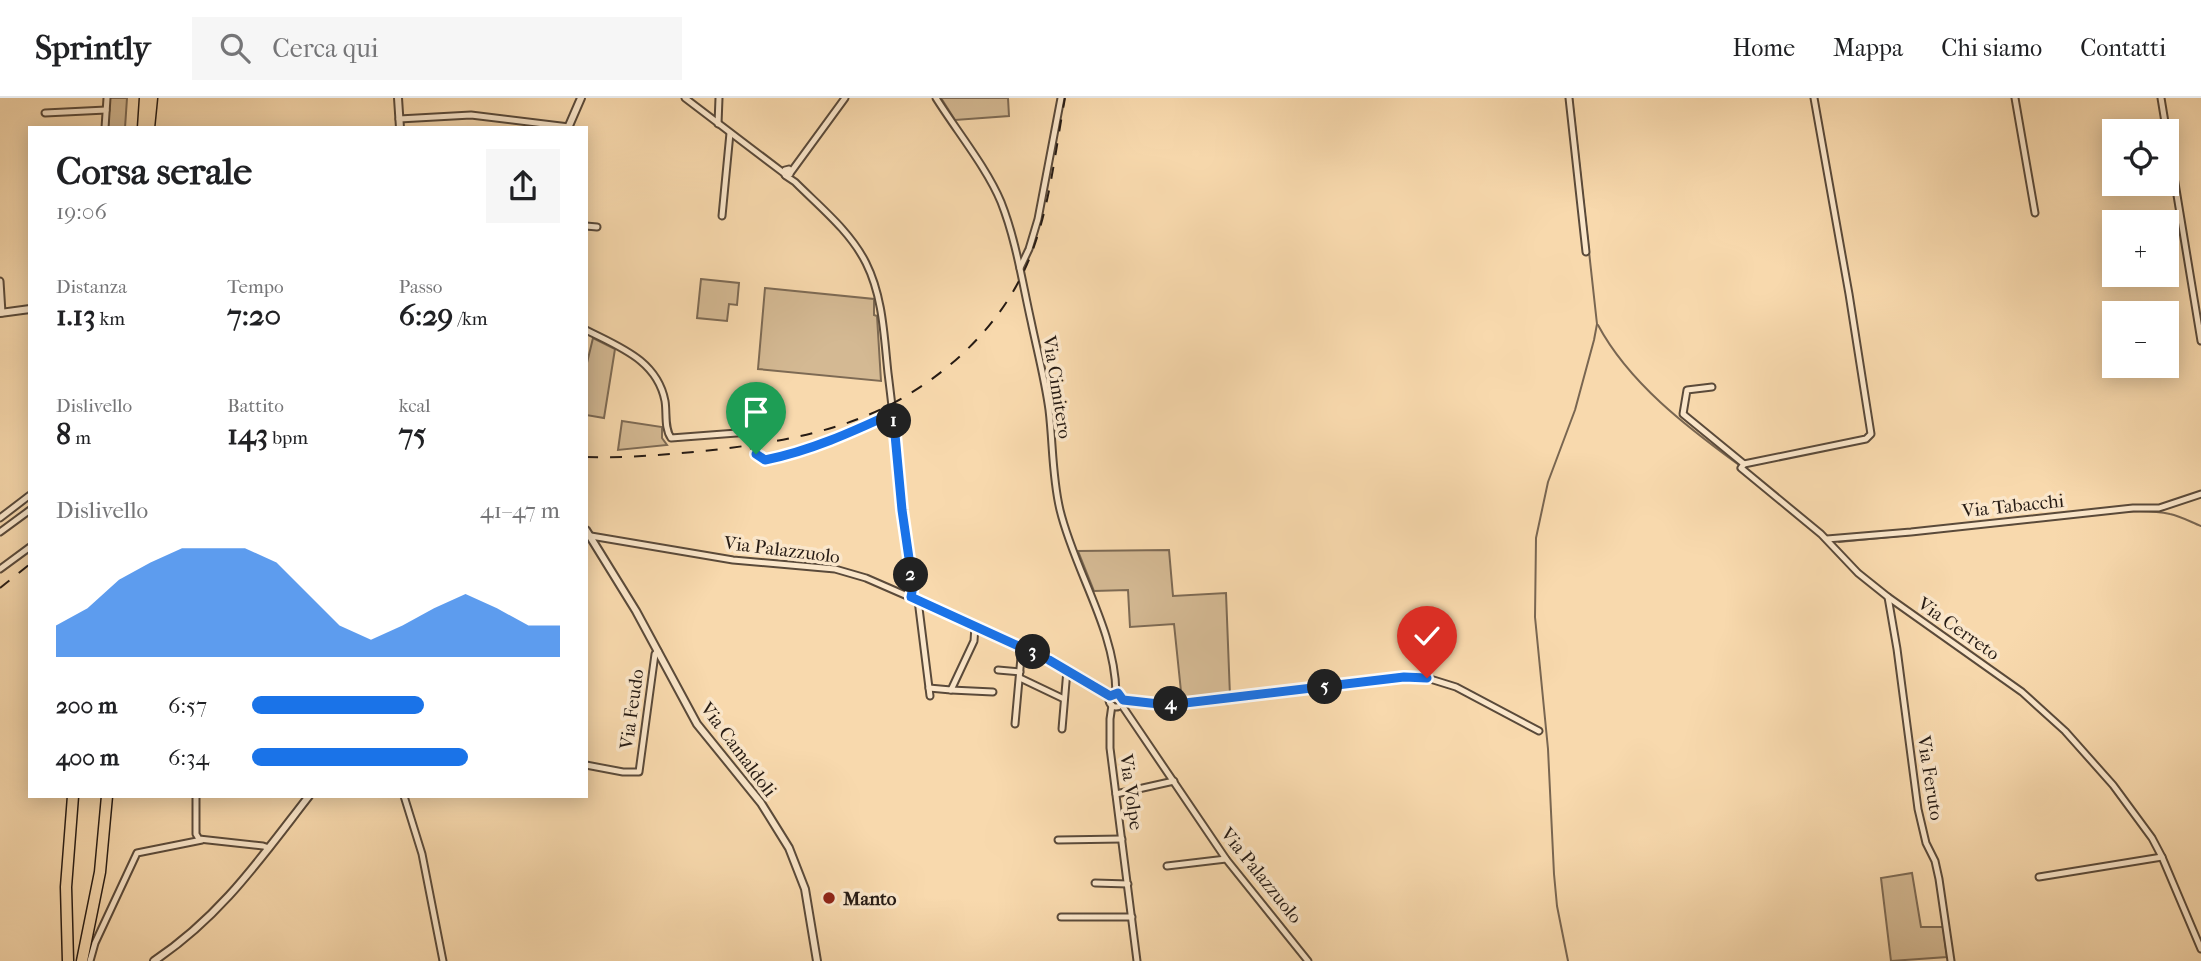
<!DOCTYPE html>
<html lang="it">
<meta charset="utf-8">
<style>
body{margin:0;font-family:"IM FELL French Canon",serif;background:#f6f6f6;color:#202124;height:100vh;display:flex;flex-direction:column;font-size:26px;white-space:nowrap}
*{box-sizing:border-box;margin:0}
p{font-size:23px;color:#757577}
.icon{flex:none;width:38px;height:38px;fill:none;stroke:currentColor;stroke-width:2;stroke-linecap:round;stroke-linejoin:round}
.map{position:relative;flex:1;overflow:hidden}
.sheet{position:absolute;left:28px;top:28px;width:560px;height:672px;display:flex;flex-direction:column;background:#fff;border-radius:0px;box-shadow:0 4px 18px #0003}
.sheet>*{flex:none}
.fabs{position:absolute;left:2102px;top:21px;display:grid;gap:14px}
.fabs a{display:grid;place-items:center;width:77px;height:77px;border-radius:0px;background:#fff;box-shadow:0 4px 18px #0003;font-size:35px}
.pin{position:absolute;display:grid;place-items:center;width:60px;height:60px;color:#fff;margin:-72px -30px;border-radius:50% 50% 50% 0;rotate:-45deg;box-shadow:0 0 7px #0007}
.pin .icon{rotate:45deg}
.km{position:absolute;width:35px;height:35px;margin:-18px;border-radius:50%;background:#222;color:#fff;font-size:19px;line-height:35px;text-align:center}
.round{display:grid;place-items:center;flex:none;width:74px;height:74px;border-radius:0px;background:#f6f6f6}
.head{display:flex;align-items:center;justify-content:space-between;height:119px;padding:0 28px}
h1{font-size:38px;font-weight:700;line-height:52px}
.metrics{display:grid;grid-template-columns:repeat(3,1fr);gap:10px;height:119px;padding:7px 28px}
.metrics div{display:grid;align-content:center}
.metrics b{font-size:30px;font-weight:700}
.metrics small{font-size:19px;font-weight:400}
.metrics p{font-size:19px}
.chart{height:196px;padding:14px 28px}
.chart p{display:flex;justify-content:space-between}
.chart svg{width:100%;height:126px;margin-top:7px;fill:#1a73e8;opacity:.7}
ul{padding:0 28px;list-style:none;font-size:23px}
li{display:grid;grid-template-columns:112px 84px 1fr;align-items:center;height:52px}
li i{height:18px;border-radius:9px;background:#1a73e8}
header{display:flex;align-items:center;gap:42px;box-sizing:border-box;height:98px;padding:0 35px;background:#fff;border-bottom:2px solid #e0e0e0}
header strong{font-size:33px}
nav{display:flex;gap:38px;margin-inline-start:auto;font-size:24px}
.search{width:490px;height:63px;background:#f6f6f6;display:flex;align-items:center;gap:18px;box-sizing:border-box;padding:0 24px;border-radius:0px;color:#757577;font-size:26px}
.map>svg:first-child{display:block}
.green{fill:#d4b993;stroke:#7d6a54;stroke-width:2}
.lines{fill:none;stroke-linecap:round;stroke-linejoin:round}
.stream{stroke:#796651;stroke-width:2}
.minor-casing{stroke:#5a4a3a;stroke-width:9}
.tertiary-casing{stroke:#5a4a3a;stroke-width:10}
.motorway-casing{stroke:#261b14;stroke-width:13}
.minor{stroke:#fae6ca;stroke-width:5}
.tertiary{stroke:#fae6ca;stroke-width:6}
.motorway{stroke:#f8d9ad;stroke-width:10}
.rail{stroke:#261b14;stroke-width:2;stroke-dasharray:12 12;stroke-linecap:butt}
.route-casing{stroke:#fff;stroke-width:14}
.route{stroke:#1a73e8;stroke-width:9}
.poi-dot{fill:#8f2418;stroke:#fae6ca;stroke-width:2.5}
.labels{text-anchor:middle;stroke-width:7;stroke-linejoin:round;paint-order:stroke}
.street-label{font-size:19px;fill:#261b14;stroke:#fae6ca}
.poi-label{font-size:19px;font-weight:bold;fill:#261b14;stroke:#fae6ca;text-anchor:start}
</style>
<header>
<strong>Sprintly</strong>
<div class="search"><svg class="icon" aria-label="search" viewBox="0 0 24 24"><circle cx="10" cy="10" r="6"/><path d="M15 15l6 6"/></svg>Cerca qui</div>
<nav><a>Home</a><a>Mappa</a><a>Chi siamo</a><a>Contatti</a></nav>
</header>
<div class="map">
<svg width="2201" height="863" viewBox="0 0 2201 863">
<rect width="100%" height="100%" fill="#f8d9ad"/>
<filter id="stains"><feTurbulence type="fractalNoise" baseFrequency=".00286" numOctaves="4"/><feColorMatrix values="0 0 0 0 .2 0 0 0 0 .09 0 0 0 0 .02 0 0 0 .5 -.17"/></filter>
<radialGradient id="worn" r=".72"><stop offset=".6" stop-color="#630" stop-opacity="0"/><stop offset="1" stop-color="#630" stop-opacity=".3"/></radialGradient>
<!-- green -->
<g class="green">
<polygon points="110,0 127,0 125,30 108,30"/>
<polygon points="941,0 1008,0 1009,18 955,22"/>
<polygon points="701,181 739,185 737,207 729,206 727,223 697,220"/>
<polygon points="765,190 874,201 874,217 877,218 881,283 758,271"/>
<polygon points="593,240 615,251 604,320 586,317 586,269"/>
<polygon points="622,323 662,329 662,340 667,347 618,352"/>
<polygon points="1169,452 1173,498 1226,495 1230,598 1182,603 1174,526 1130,529 1128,492 1094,493 1078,453"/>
<polygon points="1912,775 1921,829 1943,829 1947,859 1891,863 1881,780"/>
</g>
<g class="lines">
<!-- stream -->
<g class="stream">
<path d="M1598,227C1629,285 1687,329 1739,367"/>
<path d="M2047,422C2083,419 2136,408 2170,416C2180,418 2191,424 2201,428"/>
<polyline points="1932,434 2014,426"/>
<polyline points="1839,444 1910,437"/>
<polyline points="1568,863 1557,808 1554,776 1548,651 1535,519 1536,440 1548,384 1575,312 1594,242 1597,226 1572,0"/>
</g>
<!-- minor casing -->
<g class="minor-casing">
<g id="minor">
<polyline points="685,0 785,76"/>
<path d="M936,0C956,32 987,70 1001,104C1016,142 1022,183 1031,223C1037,252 1045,282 1049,312C1053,345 1052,379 1060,412C1075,474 1115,531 1116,595"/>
<polyline points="1569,0 1586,154"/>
<polyline points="2015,0 2035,115"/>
<polyline points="2161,0 2201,243"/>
<polyline points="45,15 106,12"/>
<polyline points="399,21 471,17 569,29"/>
<polyline points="718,26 719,0"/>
<polyline points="105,30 107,0"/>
<polygon points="789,71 790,76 785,77 785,72"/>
<polyline points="791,74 845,0"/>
<path d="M786,78L795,84C820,109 850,133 866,165C883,199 884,238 888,275C897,346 903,417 913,488L911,499"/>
<polyline points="722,118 730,35"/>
<polyline points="586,128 597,129"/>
<polyline points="1020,170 1029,151 1038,121 1061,0"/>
<polyline points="0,183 2,215"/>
<path d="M586,232C619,249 657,262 665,303C667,315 664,330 671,340L750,334L756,356L766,362L821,345L893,315"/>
<polyline points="1712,289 1687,292 1683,316 1744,366"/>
<polyline points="1744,366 1741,370 1821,436 1858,475 1888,499 2022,594 2065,633 2113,687 2152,740 2162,759 2201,851"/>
<polyline points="1744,366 1866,341 1871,336 1849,196 1814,0"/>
<polyline points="0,420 30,397"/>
<polyline points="0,434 30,412"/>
<polyline points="591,438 733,462 835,471 866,480 1022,548 1049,562 1110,598"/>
<polyline points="1827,441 1911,434 2133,410 2159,410 2201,396"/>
<polyline points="0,471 30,449"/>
<polyline points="1888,499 1897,551 1918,711 1926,745 1935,763 1939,781 1951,863"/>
<polyline points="918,502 930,598"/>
<polyline points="998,572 1020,574"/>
<polyline points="1020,580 1064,601"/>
<polyline points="929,590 951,592 974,543 975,528"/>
<polyline points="951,592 993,594"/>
<circle cx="1116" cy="602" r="7"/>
<polyline points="1123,602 1159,606 1185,605 1404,579 1427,580 1456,589 1539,633"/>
<polyline points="1121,606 1226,761 1308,863"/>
<polyline points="1112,607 1110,621 1110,650 1137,863"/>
<polyline points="1015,626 1022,548"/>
<polyline points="1062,631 1067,572"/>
<polyline points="586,667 623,674 639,674 655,556 658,553"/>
<polyline points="1116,696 1174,683"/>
<polyline points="196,698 196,736 199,741 263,748 269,750"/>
<polyline points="404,698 422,756 443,863"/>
<polyline points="1058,742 1122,741"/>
<polyline points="1167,768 1226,761"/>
<polyline points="2039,779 2162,759"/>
<polyline points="1095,785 1128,786"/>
<polyline points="1061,819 1132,819"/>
<polyline points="90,863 95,845 137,755 202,742"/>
</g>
</g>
<!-- tertiary casing -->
<g class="tertiary-casing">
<g id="tertiary">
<polyline points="398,0 400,30"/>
<polyline points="568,30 581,0"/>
<polyline points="0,215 30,211"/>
<polyline points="586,432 636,513 697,626 761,705 789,750 805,791 817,863"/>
<path d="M154,863C221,818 260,761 309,698"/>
</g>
</g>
<!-- motorway casing -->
<g class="motorway-casing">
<g id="motorway">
<polyline points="143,30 145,0"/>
<polyline points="149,30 152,0"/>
<polyline points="68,863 66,789 73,698"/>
<polyline points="82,863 100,774 107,698"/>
</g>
</g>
<!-- minor -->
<use href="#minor" class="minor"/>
<!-- tertiary -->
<use href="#tertiary" class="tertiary"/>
<!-- motorway -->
<use href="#motorway" class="motorway"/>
<!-- rail -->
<g class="rail">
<path d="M586,359C626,360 664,357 703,353C750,348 799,341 844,326C918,302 989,246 1023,175C1049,121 1054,59 1065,0"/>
<polyline points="0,490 30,466"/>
</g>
</g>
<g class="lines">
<!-- route casing -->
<g class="route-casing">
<path id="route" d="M756,356L765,362C810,353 852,334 893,315L902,412L913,488L911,499L1049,562L1110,598L1118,595L1123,602L1159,606L1185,605L1404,579L1427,580"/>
</g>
<!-- route -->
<use href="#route" class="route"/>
</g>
<!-- markers -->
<circle class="poi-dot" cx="829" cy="800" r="7"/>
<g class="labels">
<!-- street labels -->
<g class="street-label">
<text transform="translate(1058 289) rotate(81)" y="7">Via Cimitero</text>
<text transform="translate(2013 407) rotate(-6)" y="7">Via Tabacchi</text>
<text transform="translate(782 451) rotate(7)" y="7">Via Palazzuolo</text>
<text transform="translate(1959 530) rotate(35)" y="7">Via Cerreto</text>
<text transform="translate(631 611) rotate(-82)" y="7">Via Feudo</text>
<text transform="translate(739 651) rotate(53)" y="7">Via Camaldoli</text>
<text transform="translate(1931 680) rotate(81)" y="7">Via Feruto</text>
<text transform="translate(1132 694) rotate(82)" y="7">Via Volpe</text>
<text transform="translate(1262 777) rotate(51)" y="7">Via Palazzuolo</text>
</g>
<!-- poi labels -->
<g class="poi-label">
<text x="843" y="807">Manto</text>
</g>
</g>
<rect width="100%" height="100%" filter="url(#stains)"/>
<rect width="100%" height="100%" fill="url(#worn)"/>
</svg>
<div class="fabs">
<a><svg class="icon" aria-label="locate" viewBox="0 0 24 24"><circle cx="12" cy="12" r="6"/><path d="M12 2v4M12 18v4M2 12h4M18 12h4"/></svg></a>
<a>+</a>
<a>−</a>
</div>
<div class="pin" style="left:756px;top:356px;background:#1e9e55"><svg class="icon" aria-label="arrive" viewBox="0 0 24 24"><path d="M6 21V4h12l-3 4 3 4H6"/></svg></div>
<div class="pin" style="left:1427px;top:580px;background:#d93025"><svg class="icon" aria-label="check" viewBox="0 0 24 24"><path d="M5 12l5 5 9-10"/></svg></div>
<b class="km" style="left:894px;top:323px">1</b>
<b class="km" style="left:911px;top:477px">2</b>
<b class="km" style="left:1033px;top:554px">3</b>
<b class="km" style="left:1171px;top:606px">4</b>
<b class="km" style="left:1325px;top:589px">5</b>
<section class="sheet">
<div class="head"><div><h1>Corsa serale</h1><p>19:06</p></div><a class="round"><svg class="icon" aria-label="share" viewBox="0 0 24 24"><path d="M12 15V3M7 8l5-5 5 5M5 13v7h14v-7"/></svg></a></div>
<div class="metrics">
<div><p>Distanza</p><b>1.13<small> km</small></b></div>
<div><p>Tempo</p><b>7:20</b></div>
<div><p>Passo</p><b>6:29<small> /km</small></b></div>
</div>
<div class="metrics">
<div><p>Dislivello</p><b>8<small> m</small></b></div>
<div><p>Battito</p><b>143<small> bpm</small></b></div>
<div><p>kcal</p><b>75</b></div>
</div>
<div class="chart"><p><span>Dislivello</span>41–47 m</p>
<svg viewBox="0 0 160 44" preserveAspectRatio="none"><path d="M0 44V33L10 27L20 17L30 11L40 6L50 6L60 6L70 11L80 22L90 33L100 38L110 33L120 27L130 22L140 27L150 33L160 33V44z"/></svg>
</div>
<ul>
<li><b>200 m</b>6:57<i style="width:56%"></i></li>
<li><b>400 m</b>6:34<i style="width:70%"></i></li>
</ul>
</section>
</div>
